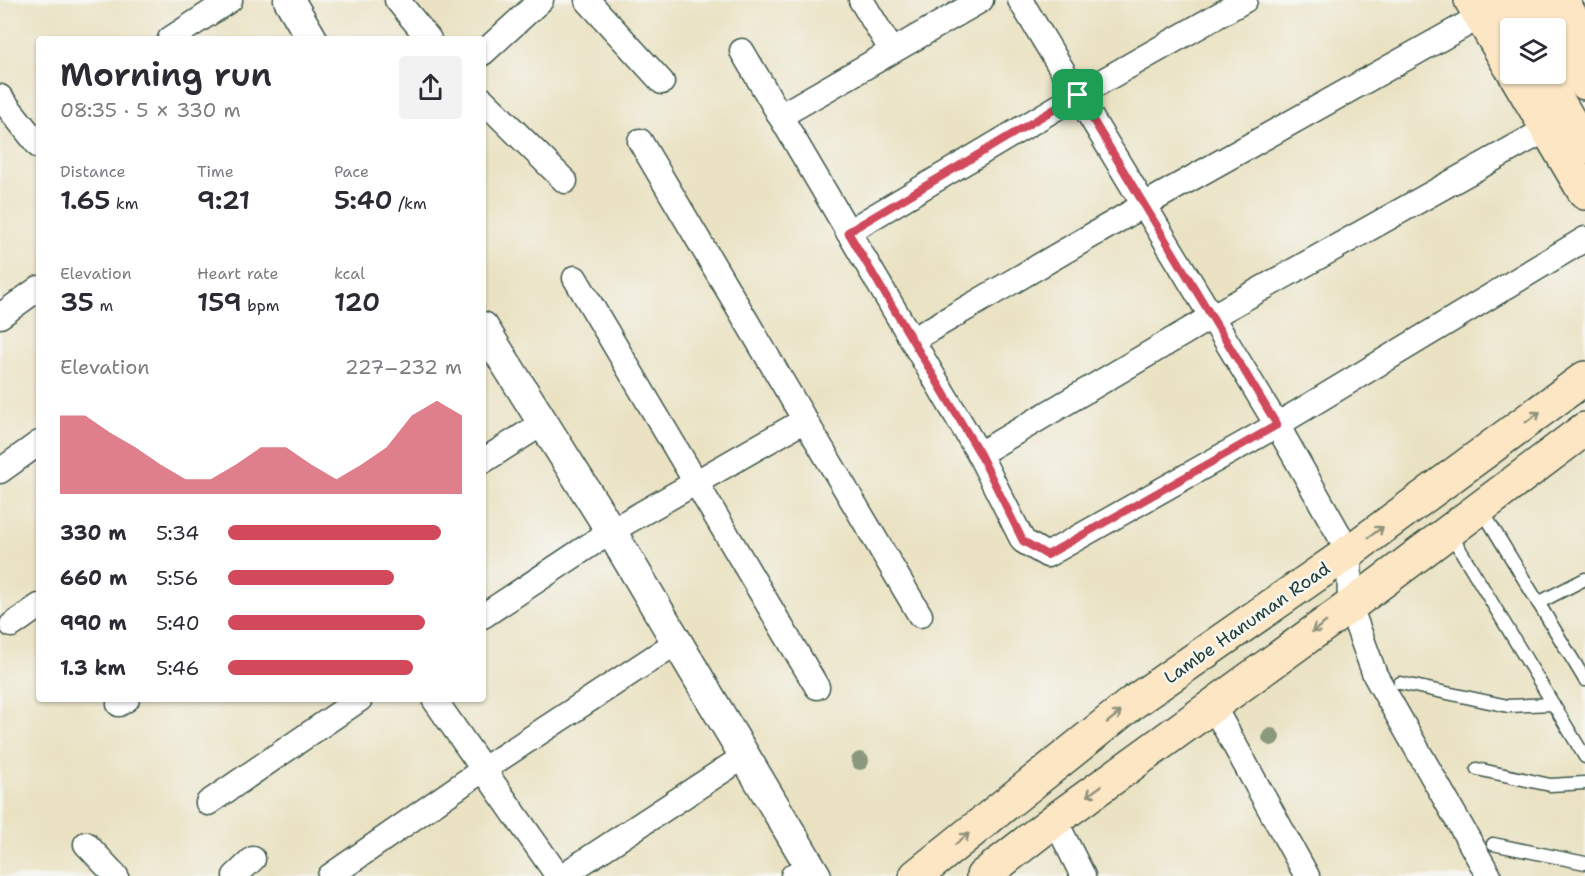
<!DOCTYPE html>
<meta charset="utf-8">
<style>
body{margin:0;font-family:"Shantell Sans",sans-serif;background:#f2f2f3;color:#2b2b33;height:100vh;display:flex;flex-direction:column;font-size:22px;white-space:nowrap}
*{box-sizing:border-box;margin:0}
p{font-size:20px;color:#7c7c81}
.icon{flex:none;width:33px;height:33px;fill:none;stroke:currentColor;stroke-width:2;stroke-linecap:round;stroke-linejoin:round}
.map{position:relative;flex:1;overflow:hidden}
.drawer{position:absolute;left:36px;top:36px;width:450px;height:666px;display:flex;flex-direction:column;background:#fff;border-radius:6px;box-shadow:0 2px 4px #0004}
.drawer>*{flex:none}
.fabs{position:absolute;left:1500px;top:18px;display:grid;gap:12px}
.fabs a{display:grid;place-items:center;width:66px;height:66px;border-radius:6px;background:#fff;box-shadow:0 2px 4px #0004;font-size:30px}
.pin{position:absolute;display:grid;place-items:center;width:51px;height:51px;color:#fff;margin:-26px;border-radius:12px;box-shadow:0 3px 9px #0006}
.round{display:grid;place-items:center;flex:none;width:63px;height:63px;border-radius:6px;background:#f2f2f3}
.head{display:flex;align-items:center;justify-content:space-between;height:102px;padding:0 24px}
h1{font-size:33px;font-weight:600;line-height:45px}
.figures{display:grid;grid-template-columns:repeat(3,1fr);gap:9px;height:102px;padding:6px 24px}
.figures div{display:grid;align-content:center}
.figures b{font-size:26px;font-weight:600}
.figures small{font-size:16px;font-weight:400}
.figures p{font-size:16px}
.chart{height:168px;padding:12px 24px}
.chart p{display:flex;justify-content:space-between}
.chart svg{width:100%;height:108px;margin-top:6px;fill:#d1495b;opacity:.7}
ul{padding:0 24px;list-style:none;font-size:20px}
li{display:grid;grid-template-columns:96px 72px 1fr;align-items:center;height:45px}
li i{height:15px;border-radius:8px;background:#d1495b}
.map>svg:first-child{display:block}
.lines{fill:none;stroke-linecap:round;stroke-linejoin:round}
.service-casing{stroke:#3d5649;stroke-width:15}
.minor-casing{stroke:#3d5649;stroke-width:27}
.tertiary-casing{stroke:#3d5649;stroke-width:33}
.secondary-casing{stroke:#3d5649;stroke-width:36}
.service{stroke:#fff;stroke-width:12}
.minor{stroke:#fff;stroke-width:24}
.tertiary{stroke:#fff;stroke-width:30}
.secondary{stroke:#fce6c4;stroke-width:33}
.tree{fill:#8a997d}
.oneway{stroke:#8e927c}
.route-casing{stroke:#fff;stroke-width:12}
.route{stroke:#d1495b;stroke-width:8}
.labels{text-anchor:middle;stroke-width:5;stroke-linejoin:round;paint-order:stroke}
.street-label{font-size:18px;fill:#1f3d34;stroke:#f6f6f2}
</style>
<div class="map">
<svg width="1585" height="876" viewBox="0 0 1585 876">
<rect width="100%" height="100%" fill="#f6f6f2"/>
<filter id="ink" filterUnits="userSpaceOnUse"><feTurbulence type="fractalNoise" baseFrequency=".0167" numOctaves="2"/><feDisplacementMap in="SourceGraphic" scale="12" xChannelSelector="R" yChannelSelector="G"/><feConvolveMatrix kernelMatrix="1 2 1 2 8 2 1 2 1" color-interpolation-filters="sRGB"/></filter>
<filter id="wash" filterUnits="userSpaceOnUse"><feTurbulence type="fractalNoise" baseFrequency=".008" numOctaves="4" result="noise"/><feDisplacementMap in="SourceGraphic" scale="24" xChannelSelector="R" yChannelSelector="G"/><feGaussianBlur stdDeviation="1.35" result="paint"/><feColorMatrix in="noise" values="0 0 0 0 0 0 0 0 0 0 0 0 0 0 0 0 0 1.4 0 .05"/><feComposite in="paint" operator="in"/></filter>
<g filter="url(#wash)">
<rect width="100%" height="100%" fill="#eae2c3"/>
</g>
<g filter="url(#ink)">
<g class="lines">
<!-- service casing -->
<g class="service-casing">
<g id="service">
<polyline points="1482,510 1585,680"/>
<polyline points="1450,533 1585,757"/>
<polyline points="1538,603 1585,579"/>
<polyline points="1400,683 1508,706 1553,704"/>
<polyline points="1477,769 1550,785 1585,783"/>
<polyline points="1493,844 1585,863"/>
</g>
</g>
<!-- minor casing -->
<g class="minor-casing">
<g id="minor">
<polyline points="397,0 429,39"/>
<polyline points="587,0 662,82"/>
<polyline points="861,0 892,51"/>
<polyline points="1020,0 1277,425 1349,552 1350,606 1375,675 1489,876"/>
<polyline points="170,39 230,0"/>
<polyline points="742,51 979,454 1023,541 1047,555 1277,425 1585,239"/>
<polyline points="483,53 541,0"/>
<polyline points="0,97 39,146"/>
<polyline points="483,100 565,181"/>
<polyline points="780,116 981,0"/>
<polyline points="640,141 920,615"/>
<polyline points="848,232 1078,95 1245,0"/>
<polyline points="575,278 817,687"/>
<polyline points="0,316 39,288"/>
<polyline points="912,340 1144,205 1481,16"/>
<polyline points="979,454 1211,317 1547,129"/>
<polyline points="483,461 543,423"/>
<polyline points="0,471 39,443"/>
<polyline points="483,616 611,531 805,420"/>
<polyline points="12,625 39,606"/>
<polyline points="434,699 558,876"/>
<polyline points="119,704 127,699"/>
<polyline points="1212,704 1307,876"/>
<polyline points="208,803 360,699"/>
<polyline points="1055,820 1083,876"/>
<polyline points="86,844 116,876"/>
<polyline points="235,876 253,859"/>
<polyline points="330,876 484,769 677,642"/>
<polyline points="562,876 745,756"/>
<polyline points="793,876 809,865"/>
</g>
</g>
<!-- tertiary casing -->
<g class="tertiary-casing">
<g id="tertiary">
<polyline points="289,0 312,39"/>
<polyline points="483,327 611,531 816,876"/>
</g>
</g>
<!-- secondary casing -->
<g class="secondary-casing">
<g id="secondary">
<polyline points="1471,0 1510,66"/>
<polyline points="1499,0 1516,28"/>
<polyline points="1534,0 1552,28"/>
<polyline points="1561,0 1585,39"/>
<polyline points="1556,35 1585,83"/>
<polyline points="1515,74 1585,193"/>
<polyline points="1542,74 1585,147"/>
<polyline points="916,876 1132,703 1349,552 1585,378"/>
<polyline points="983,876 1055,820 1350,606 1585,429"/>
</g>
</g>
<!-- service -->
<use href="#service" class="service"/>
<!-- minor -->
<use href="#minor" class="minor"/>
<!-- tertiary -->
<use href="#tertiary" class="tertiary"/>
<!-- secondary -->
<use href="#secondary" class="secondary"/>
</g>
<!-- trees -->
<g class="tree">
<circle cx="1271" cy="737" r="9"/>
<circle cx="860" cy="761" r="9"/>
</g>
<!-- one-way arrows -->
<defs><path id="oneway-shaft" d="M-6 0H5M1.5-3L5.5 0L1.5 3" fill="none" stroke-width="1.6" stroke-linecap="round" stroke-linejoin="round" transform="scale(1.5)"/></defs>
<g class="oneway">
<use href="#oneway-shaft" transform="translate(1533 417) rotate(-36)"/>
<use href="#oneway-shaft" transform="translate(1376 532) rotate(-36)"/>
<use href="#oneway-shaft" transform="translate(1319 627) rotate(144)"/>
<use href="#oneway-shaft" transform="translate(1114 717) rotate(-39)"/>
<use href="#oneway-shaft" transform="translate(1094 791) rotate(144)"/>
<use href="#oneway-shaft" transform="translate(962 839) rotate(-39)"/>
</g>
</g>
<g class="lines" filter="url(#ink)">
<!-- route casing -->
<g class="route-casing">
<polygon id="route" points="1078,95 1277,425 1047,555 1023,541 980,454 848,232"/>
</g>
<!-- route -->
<use href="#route" class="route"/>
</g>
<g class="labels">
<!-- street labels -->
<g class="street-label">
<text transform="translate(1247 623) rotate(-35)" y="6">Lambe Hanuman Road</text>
</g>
</g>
</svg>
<div class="fabs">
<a><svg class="icon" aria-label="layers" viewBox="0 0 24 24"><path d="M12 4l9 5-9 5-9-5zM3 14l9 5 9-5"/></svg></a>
</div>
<div class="pin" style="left:1078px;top:95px;background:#1e9e55"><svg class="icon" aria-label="arrive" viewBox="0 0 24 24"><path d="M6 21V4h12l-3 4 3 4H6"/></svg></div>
<section class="drawer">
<div class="head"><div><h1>Morning run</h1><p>08:35 · 5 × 330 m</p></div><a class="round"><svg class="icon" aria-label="share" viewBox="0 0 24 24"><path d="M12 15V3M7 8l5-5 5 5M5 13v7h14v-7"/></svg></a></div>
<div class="figures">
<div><p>Distance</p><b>1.65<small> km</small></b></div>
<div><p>Time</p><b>9:21</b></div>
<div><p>Pace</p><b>5:40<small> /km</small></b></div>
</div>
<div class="figures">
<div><p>Elevation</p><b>35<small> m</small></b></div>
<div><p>Heart rate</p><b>159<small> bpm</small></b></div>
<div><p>kcal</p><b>120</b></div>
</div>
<div class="chart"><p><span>Elevation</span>227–232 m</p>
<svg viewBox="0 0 160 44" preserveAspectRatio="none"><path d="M0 44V12L10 12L20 19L30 25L40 32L50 38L60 38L70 32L80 25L90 25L100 32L110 38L120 32L130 25L140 12L150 6L160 12V44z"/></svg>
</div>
<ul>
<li><b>330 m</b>5:34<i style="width:91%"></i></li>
<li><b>660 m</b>5:56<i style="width:71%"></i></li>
<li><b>990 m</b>5:40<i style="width:84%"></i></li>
<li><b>1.3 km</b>5:46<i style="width:79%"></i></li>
</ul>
</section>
</div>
